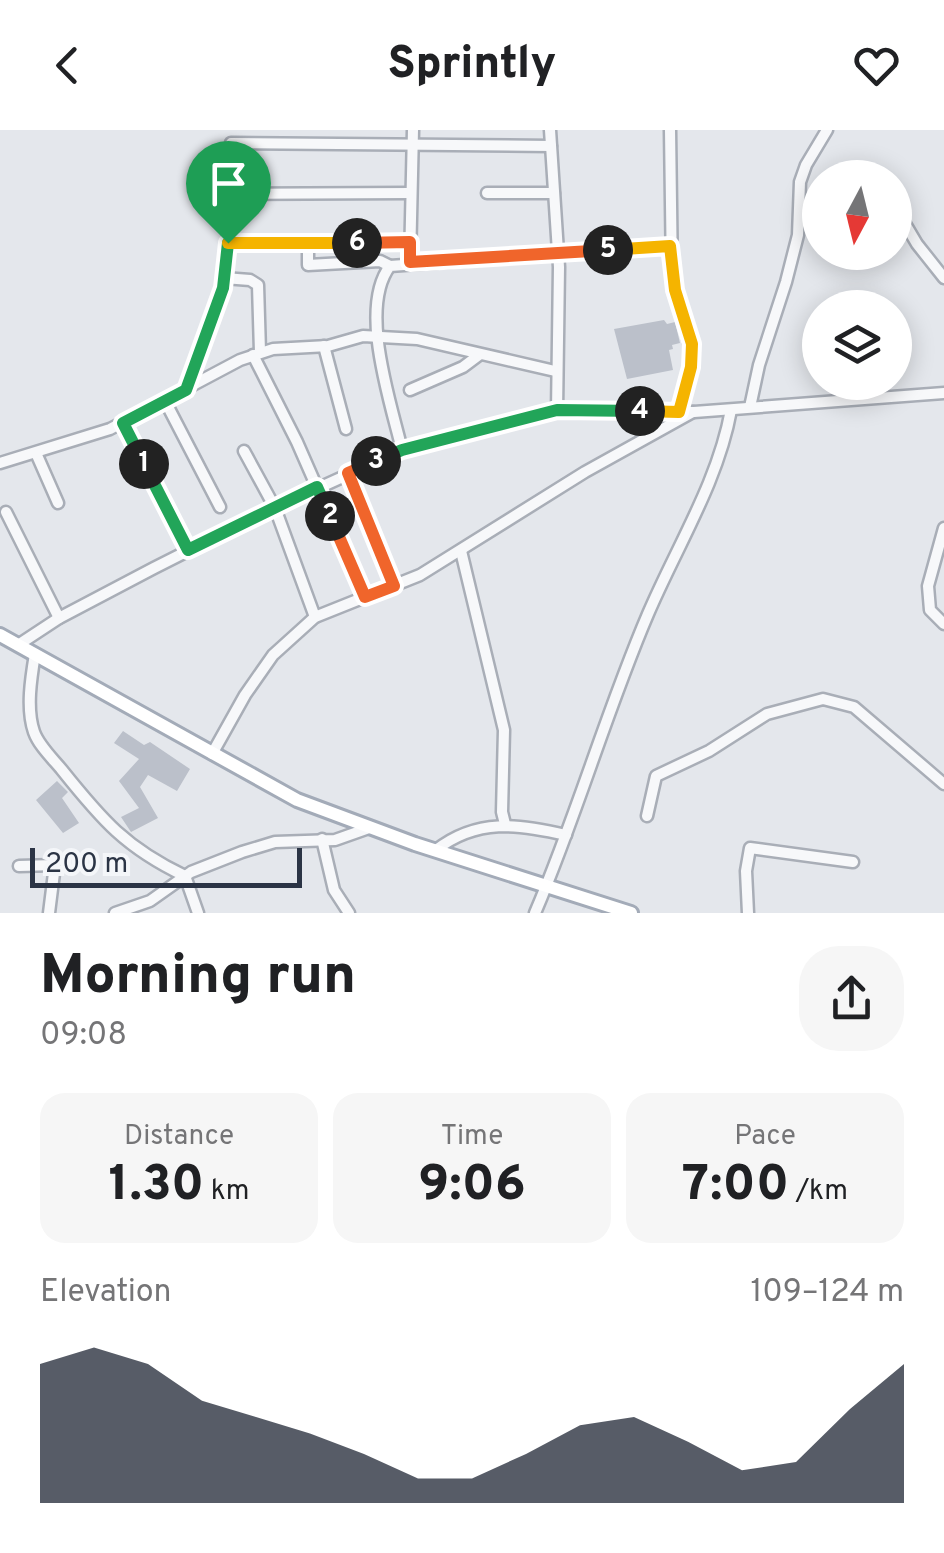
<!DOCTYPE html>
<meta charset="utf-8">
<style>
body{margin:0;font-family:Overpass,sans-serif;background:#f6f6f6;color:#202124;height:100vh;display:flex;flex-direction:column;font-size:38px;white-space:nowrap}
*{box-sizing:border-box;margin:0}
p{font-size:32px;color:#757577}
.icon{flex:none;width:55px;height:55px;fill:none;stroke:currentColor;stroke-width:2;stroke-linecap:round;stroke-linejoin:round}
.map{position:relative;height:783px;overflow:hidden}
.drawer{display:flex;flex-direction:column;background:#fff;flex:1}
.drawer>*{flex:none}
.needle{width:65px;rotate:187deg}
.fabs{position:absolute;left:802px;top:30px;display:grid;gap:20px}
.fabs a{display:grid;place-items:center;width:110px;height:110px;border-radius:50%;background:#fff;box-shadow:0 5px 25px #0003;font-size:50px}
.scale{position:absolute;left:30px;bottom:25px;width:272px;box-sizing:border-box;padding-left:10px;border:5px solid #2b3445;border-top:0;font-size:28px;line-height:35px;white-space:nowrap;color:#2b3445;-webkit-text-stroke:8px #f4f6f9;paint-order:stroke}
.pin{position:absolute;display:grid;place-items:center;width:85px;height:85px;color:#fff;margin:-102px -42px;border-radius:50% 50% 50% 0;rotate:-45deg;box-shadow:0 0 10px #0007}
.pin .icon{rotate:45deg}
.km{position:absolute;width:50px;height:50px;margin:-25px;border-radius:50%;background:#222;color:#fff;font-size:28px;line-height:50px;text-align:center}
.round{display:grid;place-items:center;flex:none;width:105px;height:105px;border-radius:40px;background:#f6f6f6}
.overview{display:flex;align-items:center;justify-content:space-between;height:170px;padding:0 40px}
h1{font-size:55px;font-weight:800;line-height:75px}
.figures{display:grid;grid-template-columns:repeat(3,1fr);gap:15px;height:170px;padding:10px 40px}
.figures div{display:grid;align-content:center;border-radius:25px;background:#f6f6f6;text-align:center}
.figures b{font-size:50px;font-weight:800}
.figures small{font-size:28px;font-weight:400}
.figures p{font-size:28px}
.chart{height:280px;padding:20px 40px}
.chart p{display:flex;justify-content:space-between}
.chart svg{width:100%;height:180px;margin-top:10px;fill:#111827;opacity:.7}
header{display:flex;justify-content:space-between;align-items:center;height:130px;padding:0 40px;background:#fff;font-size:45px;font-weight:800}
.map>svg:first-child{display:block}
.building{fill:#bbc0ca}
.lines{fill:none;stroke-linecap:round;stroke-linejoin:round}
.minor-casing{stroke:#a9aeb7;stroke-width:15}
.major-casing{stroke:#a3abb8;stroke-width:18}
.minor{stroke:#f7f8fa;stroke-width:10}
.major{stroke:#fff;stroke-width:12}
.split-1-casing{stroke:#fff;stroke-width:20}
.split-2-casing{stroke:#fff;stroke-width:20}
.split-3-casing{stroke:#fff;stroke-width:20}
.split-4-casing{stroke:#fff;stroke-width:20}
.split-5-casing{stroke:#fff;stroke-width:20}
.split-6-casing{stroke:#fff;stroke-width:20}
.split-7-casing{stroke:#fff;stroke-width:20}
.split-1{stroke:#22a559;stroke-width:12}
.split-2{stroke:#22a559;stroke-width:12}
.split-3{stroke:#f0652b;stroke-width:12}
.split-4{stroke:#22a559;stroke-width:12}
.split-5{stroke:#f5b400;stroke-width:12}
.split-6{stroke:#f0652b;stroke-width:12}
.split-7{stroke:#f5b400;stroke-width:12}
</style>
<header><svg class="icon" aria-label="back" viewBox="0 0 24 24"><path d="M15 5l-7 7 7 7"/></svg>Sprintly<svg class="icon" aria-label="heart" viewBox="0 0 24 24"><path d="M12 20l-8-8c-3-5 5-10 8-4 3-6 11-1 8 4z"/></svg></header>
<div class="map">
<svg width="944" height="783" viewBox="0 0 944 783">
<rect width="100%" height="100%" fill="#e4e7ec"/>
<!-- building -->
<g class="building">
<polygon points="664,190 667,194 675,192 680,213 672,215 673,219 669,220 673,240 627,249 614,199"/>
<polygon points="123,601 144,615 150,612 190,639 177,661 148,645 140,657 158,688 131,702 121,687 139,678 119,651 139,629 114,613"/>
<polygon points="57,651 68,662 62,668 79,693 63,703 36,670"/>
</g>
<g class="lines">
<!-- minor casing -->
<g class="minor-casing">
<g id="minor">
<polyline points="550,0 559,137 557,281"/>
<polyline points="670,0 672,147 692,224 679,282"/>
<polyline points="487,63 554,63"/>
<polyline points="231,64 411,63"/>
<polyline points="904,92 917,114 944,148"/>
<polyline points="228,113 410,112"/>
<polyline points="308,113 308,135 380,131 390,136"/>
<polyline points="410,133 413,0"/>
<polyline points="224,148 250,150 258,155 260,222"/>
<polyline points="324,216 346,299"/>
<polyline points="253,225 297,312 365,467"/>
<polyline points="187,259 223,158 228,113 231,13 551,16"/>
<polyline points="410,260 463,237 479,225"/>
<polyline points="165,271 220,377"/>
<polyline points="750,277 759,235 786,152 798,105 800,52 806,35 827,0"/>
<polyline points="123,293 189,420"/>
<path d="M402,320C391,273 358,178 390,136L670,116"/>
<polyline points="244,321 275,378 315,487"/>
<polyline points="36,323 58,373"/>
<polyline points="0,333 110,299 240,230 273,219 328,216 363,206 417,209 555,241"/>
<polyline points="348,343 394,456"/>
<polyline points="6,382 59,488"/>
<polyline points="944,398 928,456 930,480 944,494"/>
<polyline points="461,421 504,600 502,682 505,694"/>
<polyline points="18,515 59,488 154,438 257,386 402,320 557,281 694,282 944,263"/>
<path d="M35,524C31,548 26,579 34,602C39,616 53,629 62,640C102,690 126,718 185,746L198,783"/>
<polyline points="212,624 245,565 273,525 315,487 420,445 585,342 693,282"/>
<polyline points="647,686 656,646 709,621 767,584 823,569 854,577 944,654"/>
<polyline points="322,709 334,760 349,783"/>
<path d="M436,720C477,688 518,694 566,705"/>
<polyline points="19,736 55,735 49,783"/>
<polyline points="115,783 150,771 191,742 242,722 275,712 335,710 369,698"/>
<path d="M535,783C577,685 606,582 648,484C677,416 718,352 731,280"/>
<polyline points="748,783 746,741 750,718 853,732"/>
</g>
</g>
<!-- major casing -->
<g class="major-casing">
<polyline id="major" points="0,505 297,670 415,714 631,783"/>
</g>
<!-- minor -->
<use href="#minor" class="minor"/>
<!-- major -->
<use href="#major" class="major"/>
</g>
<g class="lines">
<!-- split-1 casing -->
<g class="split-1-casing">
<polyline id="split-1" points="144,334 123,293 186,260 223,158 228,113"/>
</g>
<!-- split-2 casing -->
<g class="split-2-casing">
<polyline id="split-2" points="144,334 188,420 317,357 330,386"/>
</g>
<!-- split-3 casing -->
<g class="split-3-casing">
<polyline id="split-3" points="330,386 365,467 394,456 348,343 376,331"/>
</g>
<!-- split-4 casing -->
<g class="split-4-casing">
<polyline id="split-4" points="376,331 402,320 557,280 640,281"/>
</g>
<!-- split-5 casing -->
<g class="split-5-casing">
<polyline id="split-5" points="608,120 670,116 675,160 692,214 691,237 679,282 640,281"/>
</g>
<!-- split-6 casing -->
<g class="split-6-casing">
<polyline id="split-6" points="357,113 410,112 410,132 608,120"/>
</g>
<!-- split-7 casing -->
<g class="split-7-casing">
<polyline id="split-7" points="228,113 357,113"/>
</g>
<!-- split-1 -->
<use href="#split-1" class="split-1"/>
<!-- split-2 -->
<use href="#split-2" class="split-2"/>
<!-- split-3 -->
<use href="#split-3" class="split-3"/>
<!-- split-4 -->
<use href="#split-4" class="split-4"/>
<!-- split-5 -->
<use href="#split-5" class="split-5"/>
<!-- split-6 -->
<use href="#split-6" class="split-6"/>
<!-- split-7 -->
<use href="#split-7" class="split-7"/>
</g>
</svg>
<div class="fabs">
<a><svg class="needle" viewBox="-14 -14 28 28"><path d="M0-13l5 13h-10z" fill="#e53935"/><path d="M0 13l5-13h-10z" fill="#757577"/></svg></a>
<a><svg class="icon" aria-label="layers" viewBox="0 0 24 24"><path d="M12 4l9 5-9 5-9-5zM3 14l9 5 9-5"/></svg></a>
</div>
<div class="scale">200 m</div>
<div class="pin" style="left:228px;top:113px;background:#1e9e55"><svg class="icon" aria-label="arrive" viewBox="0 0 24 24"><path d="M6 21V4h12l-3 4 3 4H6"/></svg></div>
<b class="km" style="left:144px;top:334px">1</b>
<b class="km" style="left:330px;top:386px">2</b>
<b class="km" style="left:376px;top:331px">3</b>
<b class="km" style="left:640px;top:281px">4</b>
<b class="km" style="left:608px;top:120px">5</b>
<b class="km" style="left:357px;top:113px">6</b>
</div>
<section class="drawer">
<div class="overview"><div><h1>Morning run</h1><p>09:08</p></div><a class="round"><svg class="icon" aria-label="share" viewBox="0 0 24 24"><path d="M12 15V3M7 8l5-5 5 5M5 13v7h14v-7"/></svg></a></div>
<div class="figures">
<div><p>Distance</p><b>1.30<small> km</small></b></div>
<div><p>Time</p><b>9:06</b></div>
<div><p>Pace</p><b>7:00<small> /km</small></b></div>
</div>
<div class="chart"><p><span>Elevation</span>109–124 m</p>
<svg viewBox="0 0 160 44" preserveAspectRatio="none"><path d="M0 44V10L10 6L20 10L30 19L40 23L50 27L60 32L70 38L80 38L90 32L100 25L110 23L120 29L130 36L140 34L150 21L160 10V44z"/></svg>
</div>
</section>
